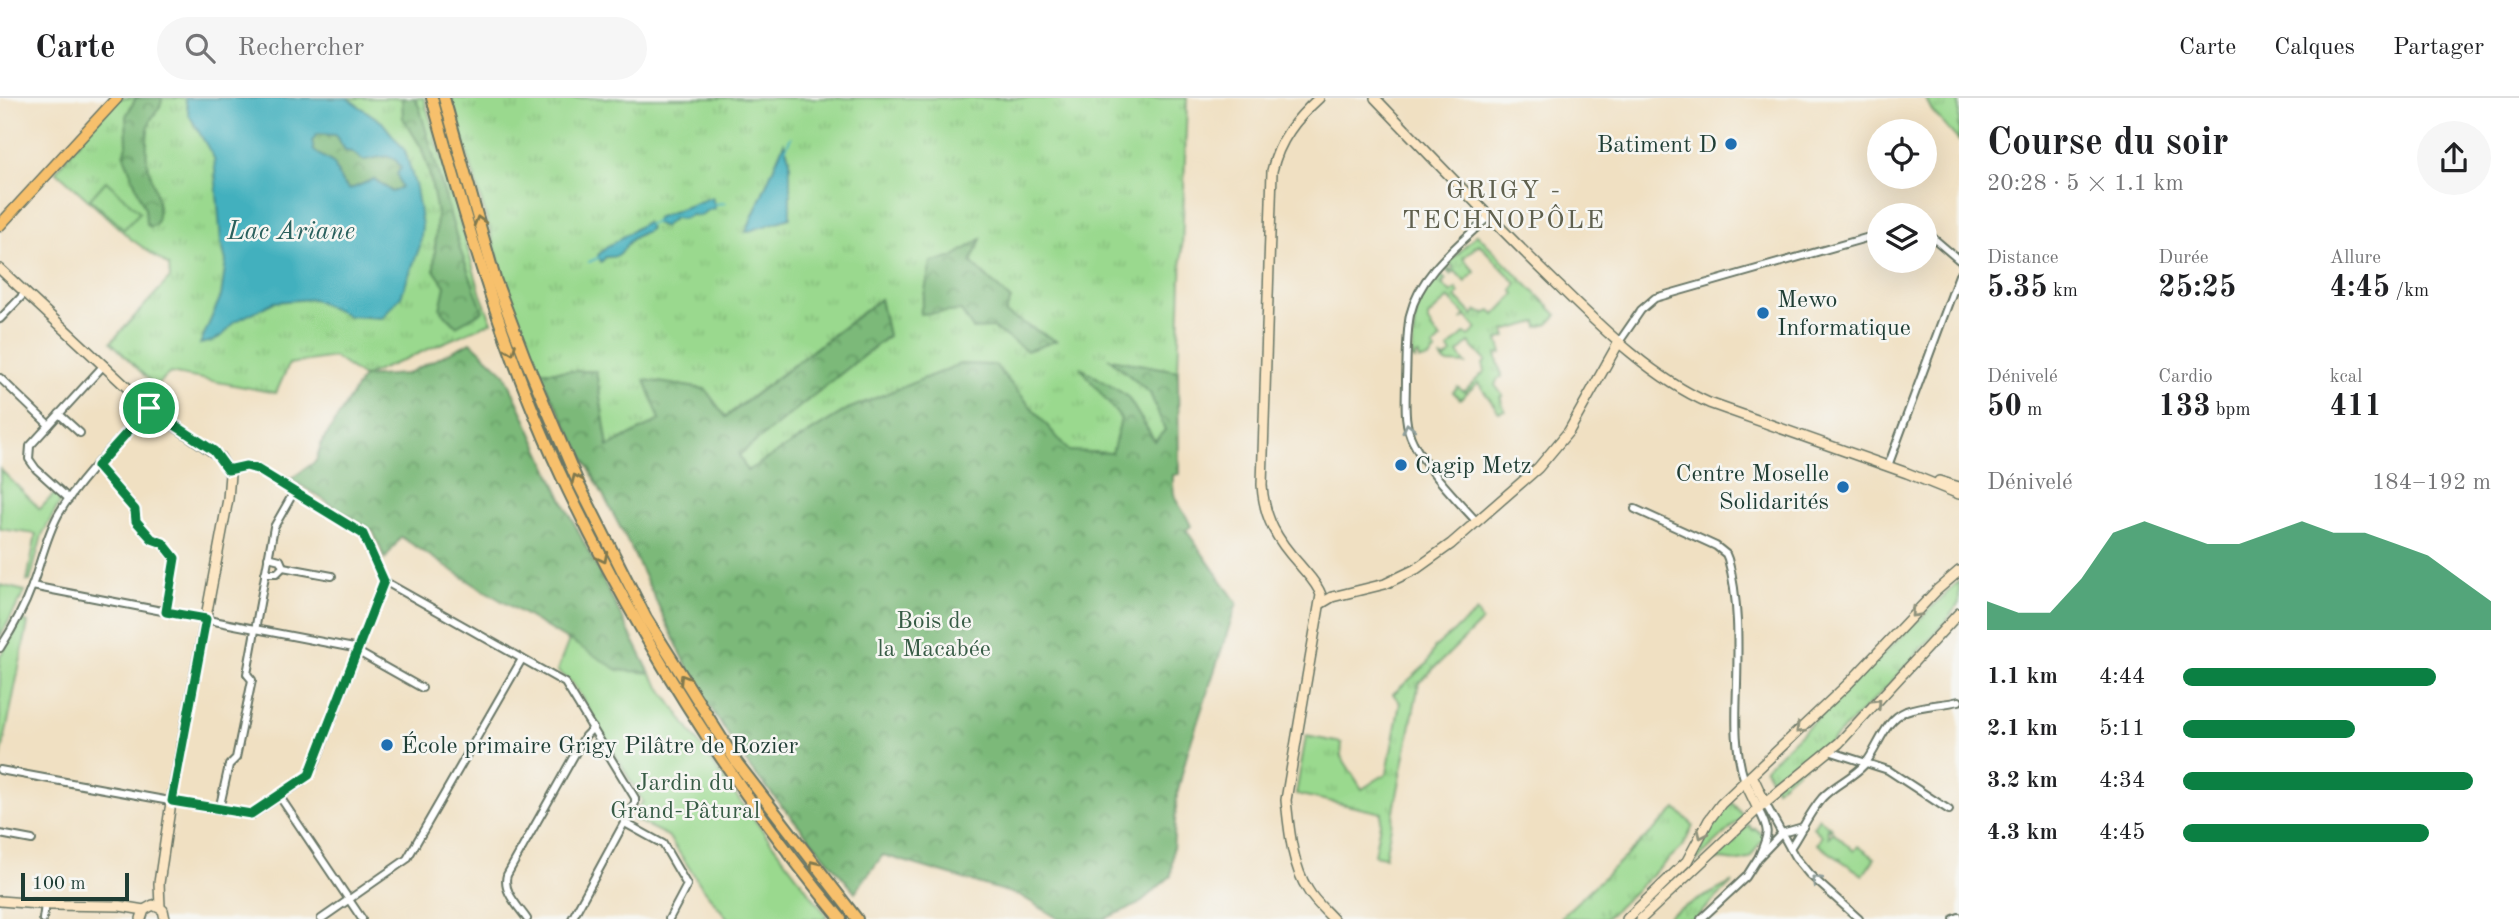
<!DOCTYPE html>
<html lang="fr">
<meta charset="utf-8">
<style>
body{margin:0;font-family:"Old Standard TT",serif;background:#f6f6f6;color:#202124;height:100vh;display:flex;flex-direction:column;font-size:26px;white-space:nowrap}
*{box-sizing:border-box;margin:0}
p{font-size:23px;color:#757577}
.icon{flex:none;width:38px;height:38px;fill:none;stroke:currentColor;stroke-width:2;stroke-linecap:round;stroke-linejoin:round}
.map{position:relative;flex:1;overflow:hidden}
.drawer{display:flex;flex-direction:column;background:#fff;width:560px}
.drawer>*{flex:none}
.controls{position:absolute;left:1867px;top:21px;display:grid;gap:14px}
.controls a{display:grid;place-items:center;width:70px;height:70px;border-radius:50%;background:#fff;box-shadow:0 7px 28px #0002;font-size:35px}
.scale{position:absolute;left:21px;bottom:18px;width:108px;box-sizing:border-box;padding-left:7px;border:4px solid #1f3d34;border-top:0;font-size:19px;line-height:24px;white-space:nowrap;color:#1f3d34;-webkit-text-stroke:5px #f6f6f2;paint-order:stroke}
.pin{position:absolute;display:grid;place-items:center;width:60px;height:60px;color:#fff;margin:-30px;border:4px solid #fff;border-radius:50%;box-shadow:0 2px 7px #0007}
.round{display:grid;place-items:center;flex:none;width:74px;height:74px;border-radius:37px;background:#f6f6f6}
.headline{display:flex;align-items:center;justify-content:space-between;height:119px;padding:0 28px}
h1{font-size:38px;font-weight:700;line-height:52px}
.metrics{display:grid;grid-template-columns:repeat(3,1fr);gap:10px;height:119px;padding:7px 28px}
.metrics div{display:grid;align-content:center}
.metrics b{font-size:30px;font-weight:700}
.metrics small{font-size:19px;font-weight:400}
.metrics p{font-size:19px}
.chart{height:196px;padding:14px 28px}
.chart p{display:flex;justify-content:space-between}
.chart svg{width:100%;height:126px;margin-top:7px;fill:#0b8043;opacity:.7}
ul{padding:0 28px;list-style:none;font-size:23px}
li{display:grid;grid-template-columns:112px 84px 1fr;align-items:center;height:52px}
li i{height:18px;border-radius:9px;background:#0b8043}
header{display:flex;align-items:center;gap:42px;box-sizing:border-box;height:98px;padding:0 35px;background:#fff;border-bottom:2px solid #e0e0e0}
header strong{font-size:33px}
nav{display:flex;gap:38px;margin-inline-start:auto;font-size:24px}
.search{width:490px;height:63px;background:#f6f6f6;display:flex;align-items:center;gap:18px;box-sizing:border-box;padding:0 24px;border-radius:38px;color:#757577;font-size:26px}
main{display:flex;flex:1;min-height:0}
.map>svg:first-child{display:block}
.grass{fill:url(#grass-tufts);stroke:#5c8b61;stroke-width:2}
.forest{fill:url(#forest-crowns);stroke:#4d7b56;stroke-width:2}
.green{fill:#9ad98e;stroke:#5c8b61;stroke-width:2}
.water{fill:#42b0be;stroke:#307679;stroke-width:2;fill-rule:evenodd}
.lines{fill:none;stroke-linecap:round;stroke-linejoin:round}
.stream{stroke:#42b0be;stroke-width:2}
.street-casing{stroke:#687666;stroke-width:10}
.secondary-casing{stroke:#687666;stroke-width:12}
.primary-casing{stroke:#687666;stroke-width:13}
.highway-casing{stroke:#687666;stroke-width:14}
.street{stroke:#fff;stroke-width:6}
.secondary{stroke:#fce6c4;stroke-width:9}
.primary{stroke:#f7c06c;stroke-width:10}
.highway{stroke:#f7c06c;stroke-width:10}
.oneway{stroke:#80784d}
.oneway2{stroke:#8f9e9a}
.oneway3{stroke:#8e927c}
.route-casing{stroke:#fff;stroke-width:14}
.route{stroke:#0b8043;stroke-width:9}
.poi-dot{fill:#1f6fb2;stroke:#f6f6f2;stroke-width:2.5}
.labels{text-anchor:middle;stroke-width:5;stroke-linejoin:round;paint-order:stroke}
.poi-label{font-size:24px;fill:#1f3d34;stroke:#f6f6f2;text-anchor:start}
.park-label{font-size:24px;fill:#385c46;stroke:#f6f6f2}
.neighbourhood-label{font-size:26px;letter-spacing:2px;fill:#5f604e;stroke:#f6f6f2}
.water-label{font-size:26px;font-style:italic;fill:#2a605d;stroke:#f6f6f2}
</style>
<header>
<strong>Carte</strong>
<div class="search"><svg class="icon" aria-label="search" viewBox="0 0 24 24"><circle cx="10" cy="10" r="6"/><path d="M15 15l6 6"/></svg>Rechercher</div>
<nav><a>Carte</a><a>Calques</a><a>Partager</a></nav>
</header>
<main>
<div class="map">
<svg width="1959" height="821" viewBox="0 0 1959 821">
<defs>
<pattern id="grass-tufts" width="24" height="20" patternUnits="userSpaceOnUse" patternTransform="scale(1.75)"><rect width="24" height="20" fill="#9ad98e"/><path d="M3 7l-1-3M5 7V3M7 7l1-3M15 17l-1-3M17 17v-4M19 17l1-3" fill="none" stroke="#84bb7b"/></pattern>
<pattern id="forest-crowns" width="20" height="18" patternUnits="userSpaceOnUse" patternTransform="scale(1.75)"><rect width="20" height="18" fill="#7bb979"/><path d="M2 6a3 3 0 1 1 6 0M12 15a3 3 0 1 1 6 0" fill="none" stroke="#649864"/></pattern>
</defs>
<rect width="100%" height="100%" fill="#f6f6f2"/>
<filter id="ink" filterUnits="userSpaceOnUse"><feTurbulence type="fractalNoise" baseFrequency=".0143" numOctaves="2"/><feDisplacementMap in="SourceGraphic" scale="14" xChannelSelector="R" yChannelSelector="G"/><feConvolveMatrix kernelMatrix="1 2 1 2 8 2 1 2 1" color-interpolation-filters="sRGB"/></filter>
<filter id="wash" filterUnits="userSpaceOnUse"><feTurbulence type="fractalNoise" baseFrequency=".00686" numOctaves="4" result="noise"/><feDisplacementMap in="SourceGraphic" scale="28" xChannelSelector="R" yChannelSelector="G"/><feGaussianBlur stdDeviation="1.57" result="paint"/><feColorMatrix in="noise" values="0 0 0 0 0 0 0 0 0 0 0 0 0 0 0 0 0 1.4 0 .05"/><feComposite in="paint" operator="in"/></filter>
<g filter="url(#wash)">
<rect width="100%" height="100%" fill="#f0e0c2"/>
<!-- grass -->
<g class="grass">
<polygon points="118,0 424,0 481,197 492,224 363,279 334,259 289,266 276,295 170,275 155,288 111,244 170,180 169,168 131,141 56,73 91,29"/>
<polygon points="451,0 1187,0 1178,273 1111,262 1150,295 1166,332 1154,343 1127,298 1082,271 1121,321 1113,355 1069,354 995,268 848,311 747,373 739,357 888,238 880,201 725,319 646,283 661,322 608,349 596,273 538,273 504,181"/>
<polygon points="1925,0 1959,0 1959,43 1932,13"/>
<path d="M1477,136L1557,217L1548,226L1538,229L1537,224L1504,233L1506,239L1498,242L1502,255L1496,256L1502,279L1498,281L1495,287L1503,298L1500,299L1505,312L1499,314L1478,285L1460,301L1453,294L1458,289L1464,294L1485,273L1483,266L1486,263L1469,245L1458,255L1466,266L1446,265L1440,259L1445,261L1452,255L1448,251L1465,235L1469,238L1477,231L1466,218L1461,222L1465,217L1448,200L1428,219V224L1432,229L1431,231L1441,241L1433,249L1436,253L1428,261L1419,262V257L1415,258V262L1412,260C1413,227 1415,199 1438,174L1446,182L1442,186L1451,195L1456,191L1459,195L1456,199L1473,217L1477,213L1485,216L1491,213L1495,217L1515,196L1512,192L1517,186L1479,146L1463,160L1475,174L1465,184L1455,173L1451,177L1449,175L1454,170L1450,166L1447,168L1450,172L1448,174L1444,170Z"/>
<polygon points="1959,483 1959,505 1943,527 1880,596 1824,650 1776,691 1765,670"/>
<polygon points="1477,514 1482,523 1419,585 1385,759 1374,757 1382,715 1296,696 1306,638 1342,645 1341,658 1362,691 1387,675 1400,605 1393,596 1427,566 1435,549"/>
<polygon points="1730,703 1744,718 1693,766 1715,720"/>
<polygon points="1676,711 1693,727 1684,747 1605,821 1562,820 1561,819"/>
<polygon points="1819,720 1832,730 1831,732 1827,729 1829,739 1833,734 1854,753 1858,748 1875,760 1863,777 1817,746 1822,738 1813,729"/>
<path d="M1748,727L1753,732L1755,730L1764,739L1750,760C1734,768 1725,757 1713,763Z"/>
<polygon points="1733,784 1694,821 1665,821 1672,815"/>
</g>
<!-- forest -->
<g class="forest">
<path d="M136,0H162C162,11 154,14 150,24C147,33 146,52 147,62C150,82 165,108 155,127L150,129L146,125L145,111L124,58L127,47L126,18Z"/>
<polygon points="402,0 415,0 420,11 460,151 483,213 456,228 440,211 445,188 434,172 437,115 429,73 421,49 403,20"/>
<path d="M317,36L335,37L346,53L352,54L363,62C379,61 392,51 401,70L399,80L401,89L393,94L374,81L349,92L341,83L334,66L314,53L312,43Z"/>
<polygon points="981,141 971,164 1011,202 1005,215 1056,243 1027,253 993,230 973,231 961,213 920,216 931,164 951,160"/>
<path d="M880,201L888,238L739,357L747,373L848,311L960,266L995,267L1069,353L1112,355L1121,321L1080,269L1127,298L1155,343L1165,332L1150,295L1110,261L1178,273L1179,376L1173,377C1172,409 1180,402 1191,428L1186,432L1237,505L1187,656L1177,697L1171,778L1137,807L1104,821H1059L1021,798L883,757L855,794L750,670L697,589L630,448L538,273H596L608,349L660,322L645,282L705,291L726,319Z"/>
<polygon points="471,244 505,276 563,403 650,575 618,572 475,487 401,439 385,461 373,433 291,381 316,363 321,346 363,279 406,276"/>
</g>
<!-- green -->
<g class="green">
<polygon points="106,83 140,114 124,131 90,101"/>
<polygon points="0,371 40,411 57,393 63,399 42,437 30,483 27,483 36,436 0,431"/>
<polygon points="0,487 25,493 0,539"/>
<polygon points="22,522 28,525 0,664 0,558"/>
<polygon points="569,542 618,572 650,575 720,676 827,818 824,821 728,821 702,789 668,738 633,721 638,709 643,704 581,598 572,585 557,573"/>
</g>
<!-- water -->
<g class="water">
<path d="M185,0H347L382,24L405,53L416,90L422,128L420,148L401,198L382,220L348,218L312,201L274,204L234,224L224,236L213,243L200,246L221,198L226,163L221,144L214,60L189,17ZM317,36L335,37L346,53L352,54L363,62C379,61 392,51 401,70L397,76L401,89L392,94L374,81L349,92L341,83L334,66L314,53L312,43Z"/>
<polygon points="784,45 790,62 790,120 746,134"/>
<polygon points="712,99 715,110 706,113 701,118 691,117 683,121 674,120 663,129 657,126 656,120"/>
<path d="M646,124L650,131C644,135 633,138 629,144C621,153 621,160 606,159L601,164L598,157L607,149Z"/>
</g>
<g class="lines">
<!-- stream -->
<g class="stream">
<polyline points="786,50 791,39"/>
<polyline points="714,106 726,105"/>
<polyline points="648,127 659,123"/>
<polyline points="589,164 600,159"/>
</g>
</g>
</g>
<g filter="url(#ink)">
<g class="lines">
<!-- street casing -->
<g class="street-casing">
<g id="street">
<polyline points="1925,133 1959,162"/>
<polyline points="0,221 26,194"/>
<polyline points="1619,244 1641,212 1655,200 1880,136"/>
<polyline points="0,280 49,327"/>
<polyline points="59,316 80,335"/>
<polyline points="97,367 136,412 136,423 152,441 163,445 175,460 166,514"/>
<polyline points="1888,368 1959,177"/>
<polyline points="228,372 246,368 257,371 363,436 384,483 565,585 635,700 635,705 572,821"/>
<polyline points="69,401 36,371 29,361 30,348 104,267"/>
<path d="M1635,411L1716,448L1726,456L1728,461C1739,500 1738,546 1737,586C1736,620 1734,651 1745,684"/>
<path d="M1476,423C1457,402 1425,369 1413,344C1403,325 1406,303 1406,281C1407,261 1406,238 1410,217C1420,175 1459,147 1489,118"/>
<polyline points="283,469 332,478"/>
<polyline points="265,475 277,475 283,469 280,462 268,459"/>
<polyline points="32,488 359,551"/>
<path d="M0,550C13,530 24,510 32,488C41,464 46,439 58,417C80,379 119,342 149,310"/>
<polyline points="358,554 422,590"/>
<polyline points="1829,653 1888,672 1949,712"/>
<polyline points="0,672 219,712 253,716 301,684 314,669 384,483"/>
<polyline points="280,699 362,821"/>
<polyline points="1765,705 1795,759 1809,776 1859,821"/>
<path d="M1758,711C1770,733 1769,735 1759,758"/>
<polyline points="219,712 229,667 236,660 252,582 247,576 274,429 294,394"/>
<polyline points="625,725 663,746 687,787 669,821"/>
<polyline points="1782,735 1803,729"/>
<polyline points="0,736 32,742"/>
<path d="M1790,750C1801,734 1809,715 1822,700C1834,687 1852,680 1864,667C1879,650 1883,623 1906,613C1922,607 1942,607 1959,603"/>
<polyline points="43,821 45,807"/>
<polyline points="321,821 407,761 522,561"/>
<path d="M527,821C518,808 502,793 507,777L585,638L593,630"/>
<polyline points="1701,821 1746,779 1758,760 1782,735"/>
<polyline points="1954,821 1959,819"/>
</g>
</g>
<!-- secondary casing -->
<g class="secondary-casing">
<g id="secondary">
<path d="M1319,0C1296,21 1279,42 1272,73L1262,387C1264,420 1277,442 1299,466C1307,476 1317,485 1321,497L1286,702C1289,730 1292,768 1308,792C1314,803 1325,812 1333,821"/>
<path d="M1375,0C1435,63 1495,126 1558,187C1602,230 1652,280 1709,305L1907,375L1959,396"/>
<polyline points="0,171 149,310 220,359 230,376 228,401 170,711 159,785 160,809"/>
<polyline points="1939,383 1959,389"/>
<polyline points="1322,505 1332,499 1385,486 1416,471 1451,446 1538,370 1569,333 1619,244"/>
<polyline points="1752,677 1765,705"/>
<polyline points="1745,684 1758,711"/>
<polyline points="0,803 51,807 120,808 144,812"/>
<polyline points="141,821 144,812 153,807 163,812 165,821"/>
<polyline points="1627,821 1687,763 1709,722 1721,706 1849,585 1937,492 1959,473"/>
<polyline points="1641,821 1758,711 1839,645 1959,515"/>
</g>
</g>
<!-- primary casing -->
<g class="primary-casing">
<polyline id="primary" points="0,127 117,0"/>
</g>
<!-- highway casing -->
<g class="highway-casing">
<g id="highway">
<path d="M432,0C468,132 509,270 569,394C643,547 733,690 841,821"/>
<polyline points="444,0 495,181 525,260 579,387 646,520 737,665 857,821"/>
</g>
</g>
<!-- street -->
<use href="#street" class="street"/>
<!-- secondary -->
<use href="#secondary" class="secondary"/>
<!-- primary -->
<use href="#primary" class="primary"/>
<!-- highway -->
<use href="#highway" class="highway"/>
</g>
<!-- one-way arrows -->
<defs><path id="oneway-chevron" d="M-2-3.5L2.5 0L-2 3.5" fill="none" stroke-width="1.6" stroke-linecap="round" stroke-linejoin="round" transform="scale(1.75)"/></defs>
<g class="oneway">
<use href="#oneway-chevron" transform="translate(479 123) rotate(-106)"/>
<use href="#oneway-chevron" transform="translate(511 252) rotate(69)"/>
<use href="#oneway-chevron" transform="translate(576 381) rotate(-114)"/>
<use href="#oneway-chevron" transform="translate(603 460) rotate(63)"/>
<use href="#oneway-chevron" transform="translate(684 581) rotate(-122)"/>
<use href="#oneway-chevron" transform="translate(814 767) rotate(-128)"/>
</g>
<g class="oneway2">
<use href="#oneway-chevron" transform="translate(1408 330) rotate(-103)"/>
<use href="#oneway-chevron" transform="translate(1816 782) rotate(-136)"/>
</g>
<g class="oneway3">
<use href="#oneway-chevron" transform="translate(1915 515) rotate(133)"/>
<use href="#oneway-chevron" transform="translate(1877 605) rotate(-47)"/>
<use href="#oneway-chevron" transform="translate(1800 631) rotate(137)"/>
<use href="#oneway-chevron" transform="translate(1702 736) rotate(115)"/>
</g>
</g>
<g class="lines" filter="url(#ink)">
<!-- route casing -->
<g class="route-casing">
<polygon id="route" points="149,310 214,353 228,372 246,368 257,371 363,436 384,483 309,677 251,716 172,703 206,521 166,514 175,460 163,445 152,441 136,423 135,412 97,368"/>
</g>
<!-- route -->
<use href="#route" class="route"/>
</g>
<!-- markers -->
<g class="poi-dot">
<circle cx="1731" cy="46" r="7"/>
<circle cx="1763" cy="215" r="7"/>
<circle cx="1401" cy="367" r="7"/>
<circle cx="1843" cy="389" r="7"/>
<circle cx="387" cy="647" r="7"/>
</g>
<g class="labels">
<!-- poi labels -->
<g class="poi-label">
<text x="1717" y="54" text-anchor="end">Batiment D</text>
<text x="1777" y="209">Mewo<tspan x="1777" dy="28">Informatique</tspan></text>
<text x="1415" y="375">Cagip Metz</text>
<text x="1829" y="383" text-anchor="end">Centre Moselle<tspan x="1829" dy="28">Solidarités</tspan></text>
<text x="401" y="655">École primaire Grigy Pilâtre de Rozier</text>
</g>
<!-- park labels -->
<g class="park-label">
<text x="934" y="530">Bois de<tspan x="934" dy="28">la Macabée</tspan></text>
<text x="685" y="692">Jardin du<tspan x="685" dy="28">Grand-Pâtural</tspan></text>
</g>
<!-- neighbourhood labels -->
<g class="neighbourhood-label">
<text x="1504" y="100">GRIGY -<tspan x="1504" dy="30">TECHNOPÔLE</tspan></text>
</g>
<!-- water labels -->
<g class="water-label">
<text x="291" y="141">Lac Ariane</text>
</g>
</g>
</svg>
<div class="controls">
<a><svg class="icon" aria-label="locate" viewBox="0 0 24 24"><circle cx="12" cy="12" r="6"/><path d="M12 2v4M12 18v4M2 12h4M18 12h4"/></svg></a>
<a><svg class="icon" aria-label="layers" viewBox="0 0 24 24"><path d="M12 4l9 5-9 5-9-5zM3 14l9 5 9-5"/></svg></a>
</div>
<div class="scale">100 m</div>
<div class="pin" style="left:149px;top:310px;background:#1e9e55"><svg class="icon" aria-label="arrive" viewBox="0 0 24 24"><path d="M6 21V4h12l-3 4 3 4H6"/></svg></div>
</div>
<section class="drawer">
<div class="headline"><div><h1>Course du soir</h1><p>20:28 · 5 × 1.1 km</p></div><a class="round"><svg class="icon" aria-label="share" viewBox="0 0 24 24"><path d="M12 15V3M7 8l5-5 5 5M5 13v7h14v-7"/></svg></a></div>
<div class="metrics">
<div><p>Distance</p><b>5.35<small> km</small></b></div>
<div><p>Durée</p><b>25:25</b></div>
<div><p>Allure</p><b>4:45<small> /km</small></b></div>
</div>
<div class="metrics">
<div><p>Dénivelé</p><b>50<small> m</small></b></div>
<div><p>Cardio</p><b>133<small> bpm</small></b></div>
<div><p>kcal</p><b>411</b></div>
</div>
<div class="chart"><p><span>Dénivelé</span>184–192 m</p>
<svg viewBox="0 0 160 44" preserveAspectRatio="none"><path d="M0 44V34L10 38L20 38L30 26L40 10L50 6L60 10L70 14L80 14L90 10L100 6L110 10L120 10L130 14L140 18L150 26L160 34V44z"/></svg>
</div>
<ul>
<li><b>1.1 km</b>4:44<i style="width:82%"></i></li>
<li><b>2.1 km</b>5:11<i style="width:56%"></i></li>
<li><b>3.2 km</b>4:34<i style="width:94%"></i></li>
<li><b>4.3 km</b>4:45<i style="width:80%"></i></li>
</ul>
</section>
</main>
